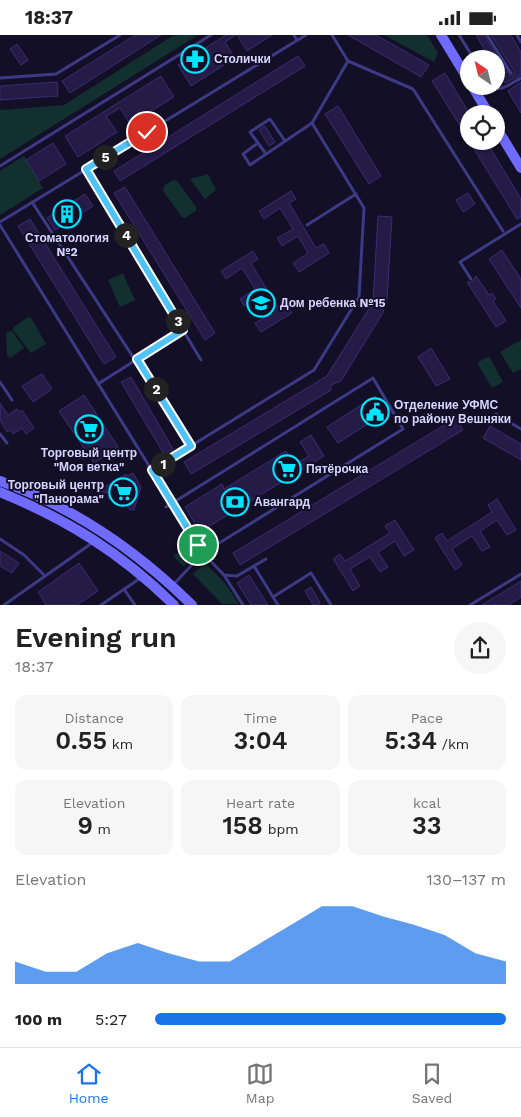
<!DOCTYPE html>
<meta charset="utf-8">
<style>
body{margin:0;font-family:"Work Sans",sans-serif;background:#f6f6f6;color:#222;height:100vh;display:flex;flex-direction:column;font-size:19px;white-space:nowrap}
*{box-sizing:border-box;margin:0}
p{font-size:16px;color:#767676}
.icon{flex:none;width:28px;height:28px;fill:none;stroke:currentColor;stroke-width:2;stroke-linecap:round;stroke-linejoin:round}
.map{position:relative;height:570px;overflow:hidden}
.sheet{display:flex;flex-direction:column;background:#fff;flex:1}
.sheet>*{flex:none}
.needle{width:32px;rotate:325deg}
.controls{position:absolute;left:460px;top:15px;display:grid;gap:10px}
.controls a{display:grid;place-items:center;width:45px;height:45px;border-radius:50%;background:#fff;box-shadow:0 1px 4px #0004;font-size:25px}
.pin{position:absolute;display:grid;place-items:center;width:42px;height:42px;color:#fff;margin:-21px;border:2px solid #fff;border-radius:50%;box-shadow:0 1px 5px #0007}
.km{position:absolute;width:25px;height:25px;margin:-12px;border-radius:50%;background:#222;color:#fff;font-size:14px;line-height:25px;text-align:center}
.round{display:grid;place-items:center;flex:none;width:52px;height:52px;border-radius:26px;background:#f6f6f6}
.summary{display:flex;align-items:center;justify-content:space-between;height:85px;padding:0 15px}
h1{font-size:28px;font-weight:600;line-height:38px}
.figures{display:grid;grid-template-columns:repeat(3,1fr);gap:8px;height:85px;padding:5px 15px}
.figures div{display:grid;align-content:center;border-radius:12px;background:#f6f6f6;text-align:center}
.figures b{font-size:25px;font-weight:600}
.figures small{font-size:14px;font-weight:400}
.figures p{font-size:14px}
.chart{height:140px;padding:10px 15px}
.chart p{display:flex;justify-content:space-between}
.chart svg{width:100%;height:90px;margin-top:5px;fill:#1a73e8;opacity:.7}
ul{padding:0 15px;list-style:none;font-size:16px}
li{display:grid;grid-template-columns:80px 60px 1fr;align-items:center;height:38px}
li i{height:12px;border-radius:6px;background:#1a73e8}
.status{display:flex;justify-content:space-between;align-items:center;height:35px;padding:0 25px;background:#fff;direction:ltr}
.status svg{height:14px;fill:currentColor}
.menu{display:flex;justify-content:space-around;align-items:center;height:70px;border-top:1px solid #e0e0e0;background:#fff;font-size:14px;color:#767676}
.menu a{display:grid;justify-items:center;gap:2px}
.menu .on{color:#1a73e8}
.map>svg:first-child{display:block}
.green{fill:#12302f}
.building{fill:#241b47;stroke:#3b2d73}
.lines{fill:none;stroke-linecap:round;stroke-linejoin:round}
.lane{stroke:#3d3a85;stroke-width:3}
.secondary{stroke:#6f6bff;stroke-width:10}
.route-casing{stroke:#fff;stroke-width:10}
.route{stroke:#4fc3f7;stroke-width:6}
.labels{text-anchor:middle;stroke-width:4;stroke-linejoin:round;paint-order:stroke}
.poi-label{font-size:12px;font-weight:bold;fill:#d9d4ff;stroke:#130f26;text-anchor:start}
</style>
<div class="status"><b>18:37</b><svg viewBox="0 0 49 12"><path d="M0 12V9h3v3zM5 12V6h3v6zM10 12V3h3v9zM15 12V0h3v12zM26 1h20v11H26zM47 4h2v5h-2z"/></svg></div>
<div class="map">
<svg width="521" height="570" viewBox="0 0 521 570">
<rect width="100%" height="100%" fill="#130f26"/>
<!-- green -->
<g class="green">
<polygon points="174,0 198,0 0,124 0,75 64,70"/>
<polygon points="384,0 427,0 438,18 434,27"/>
<polygon points="24,121 43,153 0,180 0,136"/>
<polygon points="208,139 216,155 205,164 190,144"/>
<polygon points="173,145 177,146 196,172 196,176 185,183 182,182 163,156 164,151"/>
<polygon points="123,238 135,265 120,272 108,245"/>
<polygon points="28,282 31,283 46,309 31,318 13,295 14,292"/>
<polygon points="12,296 24,313 10,323 7,320 6,298"/>
<polygon points="521,305 521,334 513,338 500,317"/>
<polygon points="489,321 503,347 492,353 477,328"/>
<polygon points="193,507 199,517 184,532 173,521"/>
<polygon points="205,528 225,548 239,569 222,569 193,539"/>
</g>
<!-- building -->
<g class="building">
<polygon points="135,0 161,0 70,58 62,46"/>
<polygon points="226,0 236,0 225,7 235,23 191,51 178,30"/>
<polygon points="237,0 272,0 247,16"/>
<polygon points="348,0 376,0 429,30 421,42"/>
<polygon points="476,0 484,0 511,41 514,40 514,36 491,0 511,0 521,17 521,40 505,48 496,33 496,24 490,24"/>
<polygon points="17,9 28,25 21,30 10,14"/>
<polygon points="298,21 305,31 120,146 114,136"/>
<polygon points="445,38 469,78 469,105 432,46"/>
<polygon points="161,41 174,62 130,89 120,73 106,81 117,97 78,122 65,101"/>
<polygon points="57,47 58,61 0,65 0,51"/>
<polygon points="521,47 521,78 508,56"/>
<polygon points="338,71 381,141 369,149 325,79"/>
<polygon points="265,91 275,107 269,111 259,95"/>
<polygon points="469,106 486,106 521,164 521,182 517,184"/>
<polygon points="53,108 66,129 39,146 26,125"/>
<polygon points="125,152 215,298 205,305 114,158"/>
<polygon points="291,156 296,164 289,168 316,213 324,209 329,218 299,237 293,228 308,218 298,201 282,211 277,203 293,194 280,173 264,184 259,176"/>
<polygon points="468,158 475,169 463,177 456,165"/>
<polygon points="85,159 93,171 72,184 70,181 61,188 62,191 55,195 47,183"/>
<polygon points="378,181 392,182 387,265 384,264 382,274 384,276 341,346 333,349 330,353 331,355 191,439 184,427 327,341 373,267"/>
<polygon points="30,184 116,322 104,329 18,191"/>
<polygon points="502,215 521,244 521,273 489,224"/>
<polygon points="253,216 258,224 251,228 279,274 286,269 292,278 261,297 255,288 271,279 260,261 244,271 240,264 255,254 242,233 226,244 221,236"/>
<polygon points="476,241 489,260 492,258 496,264 493,266 506,286 496,292 467,247 472,247"/>
<polygon points="431,313 450,344 436,351 418,322"/>
<polygon points="42,339 52,354 33,367 22,351"/>
<polygon points="131,342 173,414 164,419 121,347"/>
<polygon points="84,360 118,412 112,416 114,420 108,424 106,420 94,428 59,376"/>
<polygon points="375,361 385,378 338,408 327,392"/>
<polygon points="0,368 8,380 17,374 19,377 22,375 34,393 26,399 22,393 13,399 11,395 7,397 0,385"/>
<polygon points="456,383 463,395 240,530 233,518"/>
<polygon points="490,391 521,409 521,425 483,403"/>
<polygon points="311,400 324,421 200,497 185,472 222,449 224,454 286,416 294,430 309,421 300,407"/>
<polygon points="133,438 141,452 134,475 130,475 126,469 125,471 114,464 109,464 108,458 98,456 126,439 127,441"/>
<polygon points="497,464 516,495 507,500 497,485 480,496 490,512 482,516 472,501 452,514 462,530 455,535 435,503 442,498 447,506 492,477 488,470"/>
<polygon points="395,485 414,515 404,521 395,506 378,517 388,532 380,537 370,522 350,534 360,551 353,556 333,524 340,519 345,526 390,498 385,491"/>
<polygon points="0,516 19,528 12,538 0,531"/>
<polygon points="79,528 98,556 77,570 46,570 38,557"/>
<polygon points="249,540 268,570 251,570 237,548"/>
<polygon points="521,546 521,562 509,570 482,570"/>
<polygon points="311,552 320,568 317,570 313,570 305,556"/>
</g>
<g class="lines">
<!-- lane -->
<g class="lane">
<polyline points="294,0 297,5"/>
<polyline points="459,0 474,24"/>
<polyline points="487,0 511,38"/>
<polyline points="517,0 521,7"/>
<polyline points="348,26 413,54 503,196"/>
<polyline points="0,43 56,39 120,0"/>
<path d="M490,51C501,58 511,48 521,43"/>
<polyline points="285,106 270,84 250,97 258,108 243,119 250,130 312,88"/>
<polyline points="258,108 266,119"/>
<polyline points="0,131 211,0"/>
<polyline points="86,134 201,325"/>
<polyline points="32,167 135,325"/>
<polyline points="0,187 306,0"/>
<polyline points="0,190 203,518 224,540 243,570"/>
<polyline points="307,190 356,159"/>
<polyline points="471,244 460,227 521,189"/>
<polyline points="137,324 191,411"/>
<polyline points="0,347 12,365"/>
<polyline points="98,349 183,295"/>
<polyline points="496,379 521,394"/>
<polyline points="0,399 7,408"/>
<polyline points="152,435 314,335 359,262 364,173 312,88 348,26 332,0"/>
<polyline points="166,472 373,343 403,394 203,518 173,550"/>
<polyline points="0,504 24,520 45,541"/>
<polyline points="254,531 273,562 311,538 331,570"/>
<polyline points="224,540 237,541 266,524"/>
<polyline points="124,554 135,570"/>
<polyline points="273,562 278,570"/>
<polyline points="4,570 92,508"/>
<polyline points="101,570 142,542"/>
<polyline points="470,570 521,539"/>
</g>
<!-- secondary -->
<g class="secondary">
<polyline points="441,0 469,46"/>
<polyline points="472,51 489,79"/>
<polyline points="496,92 521,133"/>
<path d="M0,446C74,472 136,515 192,570"/>
<path d="M0,457C68,485 121,518 174,570"/>
</g>
</g>
<g class="lines">
<!-- route casing -->
<g class="route-casing">
<polyline id="route" points="147,97 86,134 183,295 137,324 191,411 152,435 198,510"/>
</g>
<!-- route -->
<use href="#route" class="route"/>
</g>
<!-- icons -->
<defs>
<g id="pharmacy-ring" transform="scale(1.4375)"><circle r="9.5" fill="#130f26" stroke="#00e5ff" stroke-width="1.5"/><path d="M-2-6h4v4h4v4h-4v4h-4v-4h-4v-4h4Z" fill="#00e5ff"/></g>
<g id="building-ring" transform="scale(1.4375)"><circle r="9.5" fill="#130f26" stroke="#00e5ff" stroke-width="1.5"/><path d="M-4-6H4V6H1V3H-1V6H-4ZM-2.5-4.3h1.7v1.8h-1.7ZM.8-4.3h1.7v1.8H.8ZM-2.5-1h1.7V.8h-1.7ZM.8-1h1.7V.8H.8Z" fill="#00e5ff"/></g>
<g id="school-ring" transform="scale(1.4375)"><circle r="9.5" fill="#130f26" stroke="#00e5ff" stroke-width="1.5"/><path d="M0-5L7-2L0 1L-7-2ZM-4 1L0 2.5L4 1V4Q0 6-4 4Z" fill="#00e5ff"/></g>
<g id="civic-ring" transform="scale(1.4375)"><circle r="9.5" fill="#130f26" stroke="#00e5ff" stroke-width="1.5"/><path d="M-.6-6.5H3V-4.5H.6V-3L4-1V1h2V6H-6V1h2V-1L-.6-3ZM-1.2 2.5V6h2.4V2.5Z" fill="#00e5ff"/></g>
<g id="supermarket-ring" transform="scale(1.4375)"><circle r="9.5" fill="#130f26" stroke="#00e5ff" stroke-width="1.5"/><path d="M-6-5.5h2.5l.6 2H6L4.5 2H-2.5L-4.4-4H-6ZM-1.5 3.2a1.3 1.3 0 1 0 .1 0ZM3 3.2a1.3 1.3 0 1 0 .1 0Z" fill="#00e5ff"/></g>
<g id="bank-ring" transform="scale(1.4375)"><circle r="9.5" fill="#130f26" stroke="#00e5ff" stroke-width="1.5"/><path d="M-6-4H6V4H-6ZM0-2.3a2.3 2.3 0 1 0 0 4.6a2.3 2.3 0 1 0 0-4.6Z" fill="#00e5ff"/></g>
</defs>
<g fill-rule="evenodd">
<use href="#pharmacy-ring" x="195" y="24"/>
<use href="#building-ring" x="67" y="179"/>
<use href="#school-ring" x="261" y="268"/>
<use href="#civic-ring" x="375" y="377"/>
<use href="#supermarket-ring" x="89" y="394"/>
<use href="#supermarket-ring" x="287" y="434"/>
<use href="#supermarket-ring" x="123" y="457"/>
<use href="#bank-ring" x="235" y="467"/>
</g>
<g class="labels">
<!-- poi labels -->
<g class="poi-label">
<text x="214" y="28">Столички</text>
<text x="67" y="207" text-anchor="middle">Стоматология<tspan x="67" dy="14">№2</tspan></text>
<text x="280" y="272">Дом ребенка №15</text>
<text x="394" y="374">Отделение УФМС<tspan x="394" dy="14">по району Вешняки</tspan></text>
<text x="89" y="422" text-anchor="middle">Торговый центр<tspan x="89" dy="14">"Моя ветка"</tspan></text>
<text x="306" y="438">Пятёрочка</text>
<text x="104" y="454" text-anchor="end">Торговый центр<tspan x="104" dy="14">"Панорама"</tspan></text>
<text x="254" y="471">Авангард</text>
</g>
</g>
</svg>
<div class="controls">
<a><svg class="needle" viewBox="-14 -14 28 28"><path d="M0-13l5 13h-10z" fill="#e53935"/><path d="M0 13l5-13h-10z" fill="#767676"/></svg></a>
<a><svg class="icon" aria-label="locate" viewBox="0 0 24 24"><circle cx="12" cy="12" r="6"/><path d="M12 2v4M12 18v4M2 12h4M18 12h4"/></svg></a>
</div>
<div class="pin" style="left:198px;top:510px;background:#1e9e55"><svg class="icon" aria-label="arrive" viewBox="0 0 24 24"><path d="M6 21V4h12l-3 4 3 4H6"/></svg></div>
<div class="pin" style="left:147px;top:97px;background:#d93025"><svg class="icon" aria-label="check" viewBox="0 0 24 24"><path d="M5 12l5 5 9-10"/></svg></div>
<b class="km" style="left:163px;top:429px">1</b>
<b class="km" style="left:156px;top:354px">2</b>
<b class="km" style="left:178px;top:286px">3</b>
<b class="km" style="left:126px;top:200px">4</b>
<b class="km" style="left:105px;top:122px">5</b>
</div>
<section class="sheet">
<div class="summary"><div><h1>Evening run</h1><p>18:37</p></div><a class="round"><svg class="icon" aria-label="share" viewBox="0 0 24 24"><path d="M12 15V3M7 8l5-5 5 5M5 13v7h14v-7"/></svg></a></div>
<div class="figures">
<div><p>Distance</p><b>0.55<small> km</small></b></div>
<div><p>Time</p><b>3:04</b></div>
<div><p>Pace</p><b>5:34<small> /km</small></b></div>
</div>
<div class="figures">
<div><p>Elevation</p><b>9<small> m</small></b></div>
<div><p>Heart rate</p><b>158<small> bpm</small></b></div>
<div><p>kcal</p><b>33</b></div>
</div>
<div class="chart"><p><span>Elevation</span>130–137 m</p>
<svg viewBox="0 0 160 44" preserveAspectRatio="none"><path d="M0 44V33L10 38L20 38L30 29L40 24L50 29L60 33L70 33L80 24L90 15L100 6L110 6L120 11L130 15L140 20L150 29L160 33V44z"/></svg>
</div>
<ul>
<li><b>100 m</b>5:27<i style="width:100%"></i></li>
</ul>
</section>
<nav class="menu">
<a class="on"><svg class="icon" aria-label="home" viewBox="0 0 24 24"><path d="M3 11l9-7 9 7M6 9v11h12V9"/></svg>Home</a>
<a><svg class="icon" aria-label="map" viewBox="0 0 24 24"><path d="M3 6l6-2 6 2 6-2v14l-6 2-6-2-6 2zM9 4v14M15 6v14"/></svg>Map</a>
<a><svg class="icon" aria-label="saved" viewBox="0 0 24 24"><path d="M7 4h10v16l-5-4-5 4z"/></svg>Saved</a>
</nav>
